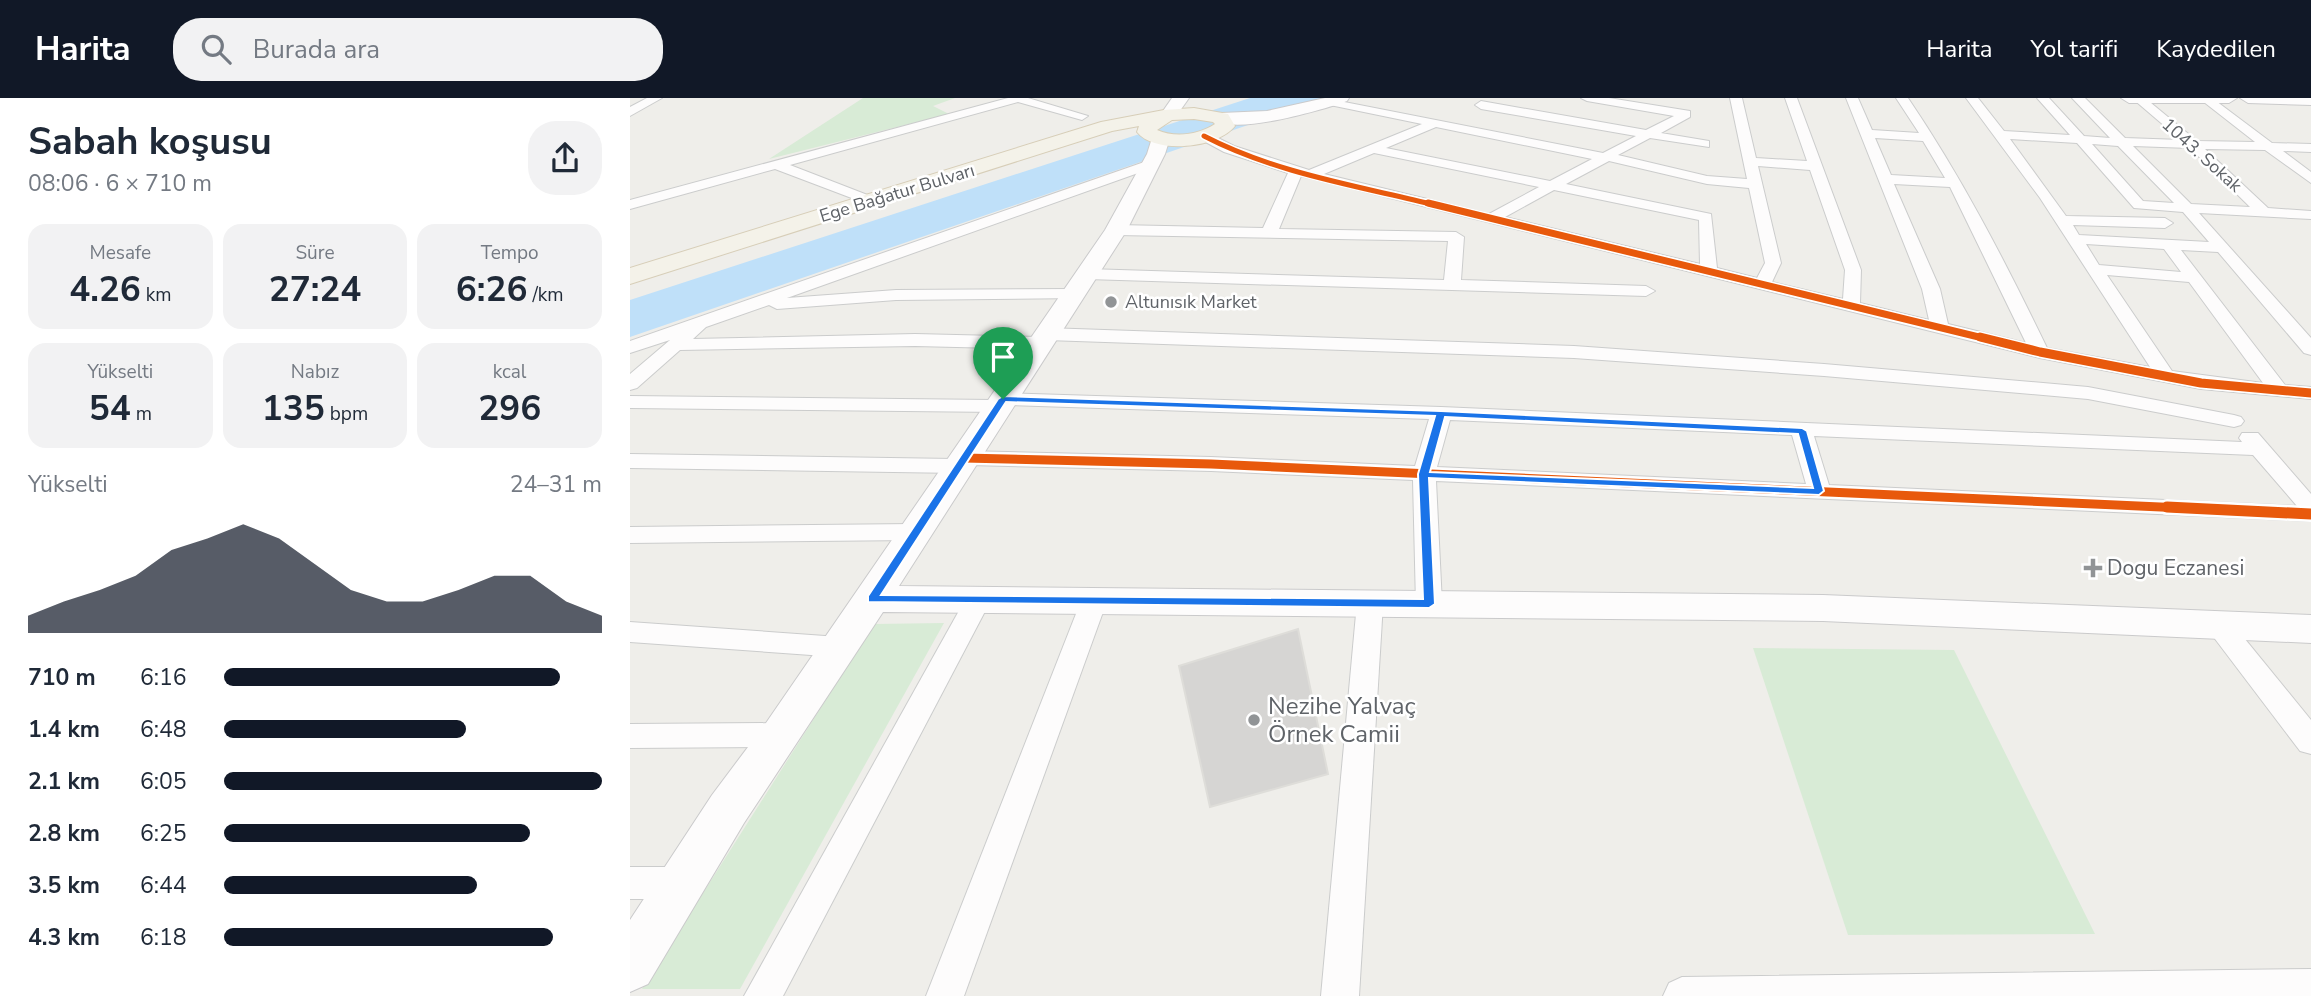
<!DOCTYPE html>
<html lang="tr">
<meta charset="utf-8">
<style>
body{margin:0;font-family:"Nunito Sans",sans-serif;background:#f2f2f3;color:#1f2937;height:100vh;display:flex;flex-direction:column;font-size:26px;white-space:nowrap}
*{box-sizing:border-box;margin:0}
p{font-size:23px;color:#747a83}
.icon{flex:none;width:38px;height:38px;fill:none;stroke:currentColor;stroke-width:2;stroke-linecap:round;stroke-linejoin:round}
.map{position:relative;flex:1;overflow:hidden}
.drawer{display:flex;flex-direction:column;background:#fff;width:630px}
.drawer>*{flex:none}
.pin{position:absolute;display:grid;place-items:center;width:60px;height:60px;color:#fff;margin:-72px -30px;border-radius:50% 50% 50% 0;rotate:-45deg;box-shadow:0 0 7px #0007}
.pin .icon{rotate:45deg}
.round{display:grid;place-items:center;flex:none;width:74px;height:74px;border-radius:28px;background:#f2f2f3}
.headline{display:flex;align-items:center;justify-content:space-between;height:119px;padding:0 28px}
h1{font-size:38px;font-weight:700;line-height:52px}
.metrics{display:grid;grid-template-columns:repeat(3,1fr);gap:10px;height:119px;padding:7px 28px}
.metrics div{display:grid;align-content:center;border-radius:18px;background:#f2f2f3;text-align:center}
.metrics b{font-size:35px;font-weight:700}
.metrics small{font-size:19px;font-weight:400}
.metrics p{font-size:19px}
.chart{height:196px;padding:14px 28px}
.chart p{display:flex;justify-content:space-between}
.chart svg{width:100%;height:126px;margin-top:7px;fill:#111827;opacity:.7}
ul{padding:0 28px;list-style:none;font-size:23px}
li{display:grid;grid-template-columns:112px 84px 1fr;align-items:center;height:52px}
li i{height:18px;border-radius:9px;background:#111827}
header{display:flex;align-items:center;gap:42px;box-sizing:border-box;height:98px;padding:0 35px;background:#111827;color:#fff}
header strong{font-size:33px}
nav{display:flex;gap:38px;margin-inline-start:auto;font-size:24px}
.search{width:490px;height:63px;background:#f2f2f3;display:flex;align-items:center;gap:18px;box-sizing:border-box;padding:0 24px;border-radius:28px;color:#747a83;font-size:26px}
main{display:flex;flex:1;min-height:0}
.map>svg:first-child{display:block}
.green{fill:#d8ebd6}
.water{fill:#bfe0f9}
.building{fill:#d6d5d3;stroke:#deddd9;stroke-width:2}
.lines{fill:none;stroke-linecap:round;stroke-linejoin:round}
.street-casing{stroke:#cbcccc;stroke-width:2}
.secondary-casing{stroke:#cacacb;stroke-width:2}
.primary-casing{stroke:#d7ceb8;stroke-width:2}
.street{fill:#fdfcfc;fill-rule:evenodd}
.secondary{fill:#fdfcfc;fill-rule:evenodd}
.primary{fill:#f4f2e9;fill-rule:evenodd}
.cycleway-far3-casing{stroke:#fff;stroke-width:8}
.cycleway-far2-casing{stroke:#fff;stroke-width:10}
.cycleway-far1-casing{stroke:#fff;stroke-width:12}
.cycleway-casing{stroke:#fff;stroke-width:16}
.cycleway-far3{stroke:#e8590c;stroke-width:5}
.cycleway-far2{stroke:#e8590c;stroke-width:7}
.cycleway-far1{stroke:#e8590c;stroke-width:9}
.cycleway{stroke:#e8590c;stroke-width:11}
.route{fill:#1a73e8;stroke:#fff;stroke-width:2;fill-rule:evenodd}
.poi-dot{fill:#919496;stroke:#fff;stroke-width:2.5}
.labels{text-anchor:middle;stroke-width:5;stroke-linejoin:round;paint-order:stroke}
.far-street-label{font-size:18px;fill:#5f6368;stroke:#fff}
.far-poi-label{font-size:18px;fill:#5f6368;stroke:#fff;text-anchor:start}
.poi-label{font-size:21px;fill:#5f6368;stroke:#fff;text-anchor:start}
.near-poi-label{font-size:24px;fill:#5f6368;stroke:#fff;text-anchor:start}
</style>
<header>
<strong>Harita</strong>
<div class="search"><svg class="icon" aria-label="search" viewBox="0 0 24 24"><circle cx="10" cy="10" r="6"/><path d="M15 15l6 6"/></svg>Burada ara</div>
<nav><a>Harita</a><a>Yol tarifi</a><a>Kaydedilen</a></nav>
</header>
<main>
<section class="drawer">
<div class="headline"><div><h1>Sabah koşusu</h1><p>08:06 · 6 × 710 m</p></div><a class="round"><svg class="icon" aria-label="share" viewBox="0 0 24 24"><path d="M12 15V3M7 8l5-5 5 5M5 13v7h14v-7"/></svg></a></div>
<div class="metrics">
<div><p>Mesafe</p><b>4.26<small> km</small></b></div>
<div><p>Süre</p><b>27:24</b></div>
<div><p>Tempo</p><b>6:26<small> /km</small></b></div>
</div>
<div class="metrics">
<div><p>Yükselti</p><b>54<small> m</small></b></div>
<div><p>Nabız</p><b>135<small> bpm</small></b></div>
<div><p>kcal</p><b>296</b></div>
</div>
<div class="chart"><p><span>Yükselti</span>24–31 m</p>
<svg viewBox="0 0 160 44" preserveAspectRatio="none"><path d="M0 44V38L10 33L20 29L30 24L40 15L50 11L60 6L70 11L80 20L90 29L100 33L110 33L120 29L130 24L140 24L150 33L160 38V44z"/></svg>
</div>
<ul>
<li><b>710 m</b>6:16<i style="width:89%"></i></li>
<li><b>1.4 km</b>6:48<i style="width:64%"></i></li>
<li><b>2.1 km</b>6:05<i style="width:100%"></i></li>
<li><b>2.8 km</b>6:25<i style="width:81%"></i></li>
<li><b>3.5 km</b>6:44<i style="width:67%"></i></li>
<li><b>4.3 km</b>6:18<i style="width:87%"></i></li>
</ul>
</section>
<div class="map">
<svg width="1681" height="898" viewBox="0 0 1681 898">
<rect width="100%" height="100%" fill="#efeeea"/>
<!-- green -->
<g class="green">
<polygon points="233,0 325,0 303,8 319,16 139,61"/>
<polygon points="314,525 110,891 12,891 244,526"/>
<polygon points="1123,550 1324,552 1465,836 1218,837"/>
</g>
<!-- water -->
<polygon class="water" points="620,0 697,0 0,239 0,202"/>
<!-- building -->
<polygon class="building" points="668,531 698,676 580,709 549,568"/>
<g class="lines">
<!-- street casing -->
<g class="street-casing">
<g id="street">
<polygon points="17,0 32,0 0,18 0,9"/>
<polygon points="378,0 398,0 458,18 452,22 388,4 160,67 253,103 255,106 253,109 248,110 145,71 0,111 0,102"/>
<path d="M951,0H979L1060,13V19L1031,35L1079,43V49L1020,40L988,57L1077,78L1117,81L1100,0H1112L1126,60L1177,63L1155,0H1167L1231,172L1230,205L1299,222L1292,191L1216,0H1228L1242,32L1289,35L1266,0H1278C1331,78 1375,163 1417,250L1520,269L1410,100L1336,0H1348L1374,33L1440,37L1407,0H1419L1454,38L1480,40L1442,0H1455L1495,40L1551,42L1503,1L1515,0L1567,43L1625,44L1570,1L1582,0L1642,45L1681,46V54L1653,53L1681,74V85L1635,52L1575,51L1638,110L1681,113V121L1569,115L1681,240V257L1674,255L1588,154L1551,152L1655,287L1681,289V301L1571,291L1410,260L671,78L649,131L826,134L834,139L831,182L1016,188L1025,193L1016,198L457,181L449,176L457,171L814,182L818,143L486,137L478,132L486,127L633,130L658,75L594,54L570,41V35H578L604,48L679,72L792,26L695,6V2L699,1L973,55L1006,38L851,11L845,7L851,3L1016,32L1044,18L957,3ZM806,29L962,61L920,83L756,50ZM1245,40L1293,43L1315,80L1261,77ZM1380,41L1447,45L1504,110L1553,114L1579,144L1449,137L1443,127L1535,130L1543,125L1535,120L1436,118ZM1462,46L1488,48L1544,105L1513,103ZM1503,48L1560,50L1620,109L1561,106ZM744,55L909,89L859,116L694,76ZM979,63L1077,86L1119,90L1135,165L1127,180L1087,170L1081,116L936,86ZM1128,68L1180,72L1215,172L1213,201L1142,184L1151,165ZM1264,86L1320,89L1396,245L1318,226L1310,191ZM924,92L1069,122L1070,166L875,119ZM1456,146L1534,151L1551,174L1469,167ZM1477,177L1559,184L1633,285L1542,273Z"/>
<polygon points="520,62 527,66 525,69 157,200 266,192 444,191 450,192 453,196 450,200 266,202 147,211 139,207 76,229 63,241 285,236 409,239 407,236 410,232 416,230 944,248 1194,266 1458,289 1604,317 1611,319 1614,323 1611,327 1604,329 1458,301 1194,278 944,260 417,242 419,245 417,249 410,251 285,248 50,252 7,290 0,292 0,276 40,242 0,255 0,243"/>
<path d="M373,295L811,309L1612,344L1609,340L1612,335H1628L1681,396V423L806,383L812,506L808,512L799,515L790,512L786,506L783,382L581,373L339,367L337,373L329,375L0,370V356L324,361L326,355L334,353L581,359L785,368L799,321L379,307L376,312L369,314L0,310V298L363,302L366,297ZM820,322L1162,337L1176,386L807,369ZM1184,338L1623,357L1667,408L1199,387Z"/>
<polygon points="284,426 293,429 296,434 293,439 284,442 0,445 0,429"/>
<polygon points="348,493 357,496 361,502 153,898 114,898 335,502 339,496"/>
<polygon points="464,494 473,497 477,503 334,898 296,898 451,503 455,497"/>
<polygon points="740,496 749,499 753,505 729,898 691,898 727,505 731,499"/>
<polygon points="1588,516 1597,519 1681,622 1681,656 1670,653 1579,533 1575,526 1579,519"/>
<polygon points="0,524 209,539 219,542 223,549 219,556 209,559 0,544"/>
<polygon points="151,625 162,629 166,637 162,645 151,649 0,650 0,626"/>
<polygon points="0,769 53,769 65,774 70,785 65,796 53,801 0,801"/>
<polygon points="1681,871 1681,898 1033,898 1039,885 1052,879"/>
</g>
</g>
<!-- secondary casing -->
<g class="secondary-casing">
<g id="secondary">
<polygon points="542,0 559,0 547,17 535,17 533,13"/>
<path d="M695,0H719L717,3C693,12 600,39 582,20L591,15L637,13Z"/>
<polygon points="1491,0 1607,0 1599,5 1499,5"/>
<polygon points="1610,0 1681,0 1681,7 1618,5"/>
<polygon points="531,35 540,40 535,56 497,132 269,488 1193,497 1681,517 1681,545 1193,523 253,514 114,725 18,886 0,894 0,822 82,697 136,625 475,132 517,56 522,40"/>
</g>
</g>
<!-- primary casing -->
<g class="primary-casing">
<path id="primary" d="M564,10L598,16L605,28C588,50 525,57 507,34L509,28L482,33L0,186V170L471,24L534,12ZM564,21L583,24L585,26C568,37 545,40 527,32L542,22Z"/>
</g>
<!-- street -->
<use href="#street" class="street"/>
<!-- secondary -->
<use href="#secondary" class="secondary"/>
<!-- primary -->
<use href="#primary" class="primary"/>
<!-- cycleway-far3 casing -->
<g class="cycleway-far3-casing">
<path id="cycleway-far3" d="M574,38C645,75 728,88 805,107"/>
</g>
<!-- cycleway-far2 casing -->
<g class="cycleway-far2-casing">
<polyline id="cycleway-far2" points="798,105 1357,241"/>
</g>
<!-- cycleway-far1 casing -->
<g class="cycleway-far1-casing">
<g id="cycleway-far1">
<polyline points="1350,239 1410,254 1571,285 1681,295"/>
<polyline points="334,360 581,366 1575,411"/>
</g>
</g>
<!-- cycleway casing -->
<g class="cycleway-casing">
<polyline id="cycleway" points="1537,409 1681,416"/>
</g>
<!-- cycleway-far3 -->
<use href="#cycleway-far3" class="cycleway-far3"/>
<!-- cycleway-far2 -->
<use href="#cycleway-far2" class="cycleway-far2"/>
<!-- cycleway-far1 -->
<use href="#cycleway-far1" class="cycleway-far1"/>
<!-- cycleway -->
<use href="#cycleway" class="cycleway"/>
</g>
<!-- route -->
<path class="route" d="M373,298L811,313L1172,330L1177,333L1194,393L1189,397L799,380L805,506L799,510L238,504V498L368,301ZM376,304L805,318L788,376L793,501L251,497ZM815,319L1168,336L1183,390L800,374Z"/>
<!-- markers -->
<g class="poi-dot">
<circle cx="481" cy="204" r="7"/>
<path d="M1459.5 459.5h7v7h7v7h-7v7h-7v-7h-7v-7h7z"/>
<circle cx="624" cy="622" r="7"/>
</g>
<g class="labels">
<!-- far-street labels -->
<g class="far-street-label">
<text transform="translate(1572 57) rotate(42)" y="6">1043. Sokak</text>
<text transform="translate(267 95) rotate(-17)" y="6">Ege Bağatur Bulvarı</text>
</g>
<!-- far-poi labels -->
<g class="far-poi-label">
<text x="495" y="210">Altunısık Market</text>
</g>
<!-- poi labels -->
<g class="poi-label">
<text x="1477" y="477">Dogu Eczanesi</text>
</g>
<!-- near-poi labels -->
<g class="near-poi-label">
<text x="638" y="616">Nezihe Yalvaç<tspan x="638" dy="28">Örnek Camii</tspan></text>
</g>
</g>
</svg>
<div class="pin" style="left:373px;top:301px;background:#1e9e55"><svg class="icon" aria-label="arrive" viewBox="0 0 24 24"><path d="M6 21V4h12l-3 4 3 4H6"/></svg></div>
</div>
</main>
